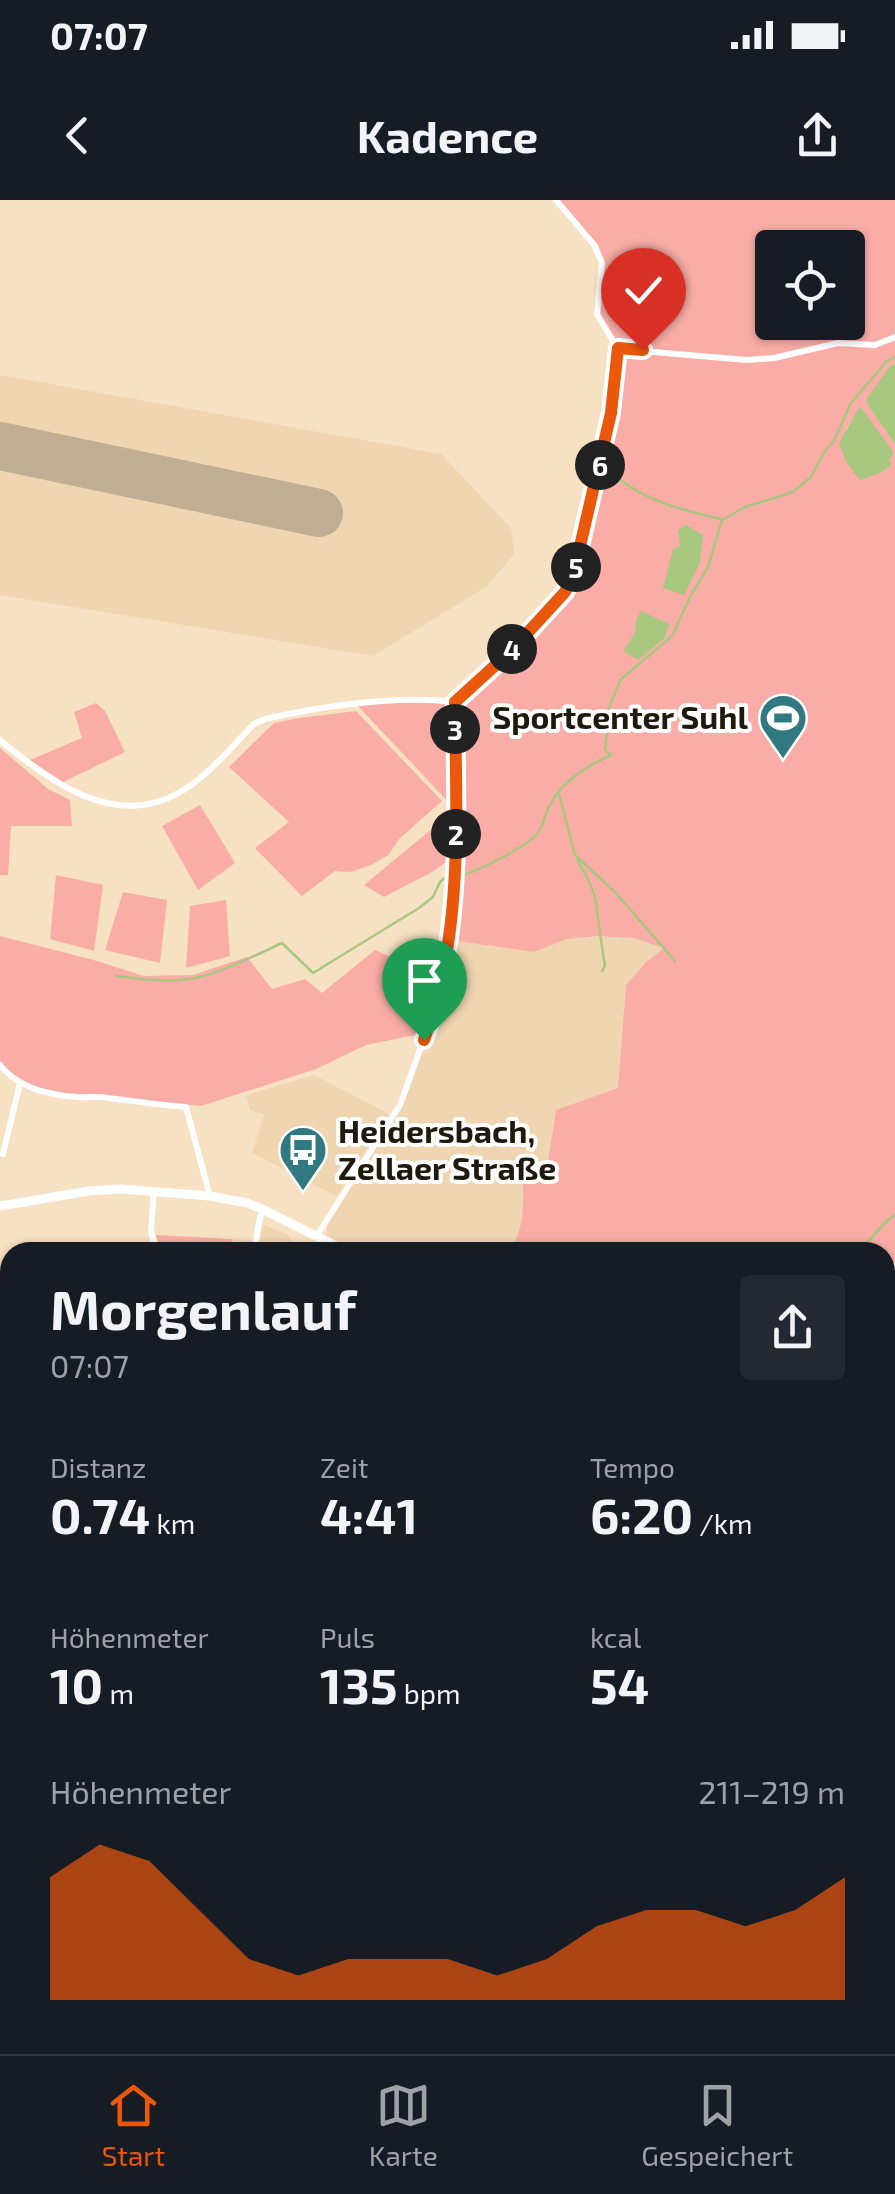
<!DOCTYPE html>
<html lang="de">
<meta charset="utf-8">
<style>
body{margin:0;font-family:"Exo 2",sans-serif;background:#242831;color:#f1f3f6;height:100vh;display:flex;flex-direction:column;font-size:38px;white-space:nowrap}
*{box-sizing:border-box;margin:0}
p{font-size:32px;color:#9ea1a6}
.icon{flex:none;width:55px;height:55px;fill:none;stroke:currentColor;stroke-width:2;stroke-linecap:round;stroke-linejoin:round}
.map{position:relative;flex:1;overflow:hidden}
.side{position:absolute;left:0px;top:1042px;width:895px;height:812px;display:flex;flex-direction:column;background:#171b24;border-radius:30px 30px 0 0;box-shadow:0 2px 8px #0004}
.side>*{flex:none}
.fabs{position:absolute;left:755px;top:30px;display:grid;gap:20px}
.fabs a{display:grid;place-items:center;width:110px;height:110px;border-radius:10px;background:#171b24;box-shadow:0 2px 8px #0004;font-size:50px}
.pin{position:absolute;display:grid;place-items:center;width:85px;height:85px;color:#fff;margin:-102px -42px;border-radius:50% 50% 50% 0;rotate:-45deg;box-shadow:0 0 10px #0007}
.pin .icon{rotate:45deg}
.km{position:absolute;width:50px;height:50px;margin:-25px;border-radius:50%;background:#222;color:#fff;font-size:28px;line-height:50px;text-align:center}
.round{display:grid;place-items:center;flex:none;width:105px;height:105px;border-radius:10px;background:#242831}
.overview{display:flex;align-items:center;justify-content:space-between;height:170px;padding:0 50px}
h1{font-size:55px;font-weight:700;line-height:75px}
.stats{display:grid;grid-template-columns:repeat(3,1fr);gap:15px;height:170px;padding:10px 50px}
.stats div{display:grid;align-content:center}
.stats b{font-size:50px;font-weight:700}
.stats small{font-size:28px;font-weight:400}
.stats p{font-size:28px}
.chart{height:280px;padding:20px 50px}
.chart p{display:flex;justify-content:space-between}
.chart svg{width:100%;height:180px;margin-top:10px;fill:#ea580c;opacity:.7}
.status{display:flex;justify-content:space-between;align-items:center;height:70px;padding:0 50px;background:#171b24;direction:ltr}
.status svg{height:28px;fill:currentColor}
header{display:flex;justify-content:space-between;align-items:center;height:130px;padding:0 50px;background:#171b24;font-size:45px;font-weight:700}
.dock{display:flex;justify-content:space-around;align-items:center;height:140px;border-top:2px solid #363941;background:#171b24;font-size:28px;color:#9ea1a6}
.dock a{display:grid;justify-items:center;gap:5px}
.dock .selected{color:#ea580c}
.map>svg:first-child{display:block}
.built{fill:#efd6b1}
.green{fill:#f9ada6;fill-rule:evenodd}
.water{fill:#a8c880}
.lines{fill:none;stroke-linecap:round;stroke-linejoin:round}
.stream{stroke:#a8c880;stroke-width:2.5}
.runway{stroke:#bfad94;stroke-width:48}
.street{stroke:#fff;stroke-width:6}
.secondary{stroke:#fff;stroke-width:9}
.route-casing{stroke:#fff;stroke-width:20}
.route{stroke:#ea580c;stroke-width:12}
.labels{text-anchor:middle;stroke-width:8;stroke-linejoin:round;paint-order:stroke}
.poi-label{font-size:32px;font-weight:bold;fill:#20190e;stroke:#fff;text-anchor:end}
</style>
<div class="status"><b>07:07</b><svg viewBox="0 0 49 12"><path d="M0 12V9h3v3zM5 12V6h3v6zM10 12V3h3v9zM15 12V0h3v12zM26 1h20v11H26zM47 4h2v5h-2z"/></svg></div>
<header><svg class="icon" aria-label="back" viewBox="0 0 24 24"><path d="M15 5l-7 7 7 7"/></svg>Kadence<svg class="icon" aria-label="share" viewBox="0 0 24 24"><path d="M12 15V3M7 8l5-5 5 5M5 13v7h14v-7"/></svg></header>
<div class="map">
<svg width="895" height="1854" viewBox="0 0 895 1854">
<rect width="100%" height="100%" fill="#f7e1c3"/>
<!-- built -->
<g class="built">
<polygon points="0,175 441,254 511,328 514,354 486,387 373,456 0,395"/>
<polygon points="598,736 633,738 665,748 646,762 626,785 618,888 556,910 547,969 522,967 523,1015 517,1040 509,1052 466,1048 464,1052 380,1052 357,1050 337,1043 326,1035 328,1023 396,911 427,833 450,740 534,752 567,738"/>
<polygon points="314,875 389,914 337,996 252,953 264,914 250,910 246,895"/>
<polygon points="264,1025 287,1034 297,1049 309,1052 231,1052 232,1039 259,1042"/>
</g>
<!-- green -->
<g class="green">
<path d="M556,0H895V164L891,165L867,204L895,244V1064L885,1070V1052H464L465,1048L509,1052C527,1026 523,996 522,967L547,968L556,910L618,888L626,785L646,762L664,748L633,738L598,736L567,739L534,752L450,740L456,610L357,505L421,498L455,502C495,466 551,420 574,372L611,213L618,149L597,114L602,62L595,46ZM772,48H848V122H772ZM861,207L891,266L878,274L846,229Z"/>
<polygon points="96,503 105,511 125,552 63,582 30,560 82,538 74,512"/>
<polygon points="356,511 442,601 400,638 388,655 371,665 351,672 335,671 302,696 255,648 289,622 229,567 274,523 299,518"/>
<polygon points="0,548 48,589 70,600 72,626 11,626 8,675 0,675"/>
<polygon points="200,605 235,663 198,690 162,626"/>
<polygon points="450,614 449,660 432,672 384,697 364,685"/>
<polygon points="56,675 103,685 94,751 50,739"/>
<polygon points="123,692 167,700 160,763 105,750"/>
<polygon points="226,700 230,756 186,768 190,706"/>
<polygon points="0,736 97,761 144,776 193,775 247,757 272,789 305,779 322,793 375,750 389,756 412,749 439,758 420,834 366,845 316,869 201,906 74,895 31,886 10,873 0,860"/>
<polygon points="156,1035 232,1039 231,1052 161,1052"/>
<polygon points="895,1068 895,1854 0,1854 0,1256 10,1263 10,1845 885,1845 885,1073"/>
</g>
<!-- water -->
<g class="water">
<polygon points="895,164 895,244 867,204 867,198 891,165"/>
<polygon points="860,206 894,253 889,260 891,266 878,274 860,280 846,262 839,243"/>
<polygon points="686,325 703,335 700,363 684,395 663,388 673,349 680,346 678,330"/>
<polygon points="641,411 669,424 665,438 638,460 623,451 635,433 636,420"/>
</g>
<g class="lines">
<!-- stream -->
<g class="stream">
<path d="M619,279C649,302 685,311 721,319"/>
<polyline points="559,594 575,655 614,691 675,761"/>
<path d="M577,659C583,671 593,685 595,698C599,720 601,744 605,766L602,771"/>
<path d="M459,676C478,671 523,649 537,634C543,627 545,614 550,605C561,581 588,566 611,555L605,550L610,505L621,479L672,436L690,397L708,367L722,320L745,307L793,292L811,277L824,252L834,241L851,203L887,161L895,157"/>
<path d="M116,776C141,779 170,783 195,778C225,771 254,756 282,743L313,773L419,708L433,697L440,682L447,676"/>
<path d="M855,1052C872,1043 879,1024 895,1015"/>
<polyline points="507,1854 511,1845"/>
</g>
<!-- runway -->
<polyline class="runway" points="0,246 319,313"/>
<!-- street -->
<g class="street">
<polyline points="556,0 595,46 602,63 597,114 618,149"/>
<polyline points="618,149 747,160 774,158 838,143 875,145 895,137"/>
<path d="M0,540C58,588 128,638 199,579C219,563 236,542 254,524L265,519C324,506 394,495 455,502"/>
<path d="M0,865C18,888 48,895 77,897C87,898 98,896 108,898C135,901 160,905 186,907L210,996"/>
<polyline points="3,954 20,883"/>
<polyline points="154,991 151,1031 156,1052"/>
<path d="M316,1037L400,905L426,833L443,770L450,740L456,652L455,502C495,466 551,420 574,372L611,213L618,149"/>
<polyline points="254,1052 260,1017 264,1010"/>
<polyline points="0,1100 10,1124"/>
</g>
<!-- secondary -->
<g class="secondary">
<polyline points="0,1006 89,991 121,989 210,996 247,1003 260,1008 340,1048 354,1052"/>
<polyline points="885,1072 895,1067"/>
</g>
</g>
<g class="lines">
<!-- route casing -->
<g class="route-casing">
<path id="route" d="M424,840C464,733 456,615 455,502L510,452L565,392L574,372L611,213L618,148L643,150"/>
</g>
<!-- route -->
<use href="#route" class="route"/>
</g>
<!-- icons -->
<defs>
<g id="stadium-pin" transform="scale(2.5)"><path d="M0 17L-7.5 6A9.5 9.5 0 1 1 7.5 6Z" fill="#307980" stroke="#fff"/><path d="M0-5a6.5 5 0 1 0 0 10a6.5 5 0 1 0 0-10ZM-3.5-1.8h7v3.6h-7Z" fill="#fff"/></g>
<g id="bus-pin" transform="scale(2.5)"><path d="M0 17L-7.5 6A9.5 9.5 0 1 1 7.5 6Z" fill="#307980" stroke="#fff"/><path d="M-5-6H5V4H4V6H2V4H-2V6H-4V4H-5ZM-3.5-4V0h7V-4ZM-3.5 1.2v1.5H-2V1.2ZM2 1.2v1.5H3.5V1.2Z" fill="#fff"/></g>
</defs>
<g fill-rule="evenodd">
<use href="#stadium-pin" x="783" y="518"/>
<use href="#bus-pin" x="303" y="950"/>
</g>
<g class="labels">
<!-- poi labels -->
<g class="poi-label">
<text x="748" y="529">Sportcenter Suhl</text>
<text x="338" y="943" text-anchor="start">Heidersbach,<tspan x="338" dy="37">Zellaer Straße</tspan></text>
</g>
</g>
</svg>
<div class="fabs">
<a><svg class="icon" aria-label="locate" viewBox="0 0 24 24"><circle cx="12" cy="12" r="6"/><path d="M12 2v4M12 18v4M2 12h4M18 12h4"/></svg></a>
</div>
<div class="pin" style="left:424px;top:840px;background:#1e9e55"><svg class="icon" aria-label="arrive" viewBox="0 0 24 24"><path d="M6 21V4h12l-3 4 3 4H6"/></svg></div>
<div class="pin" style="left:643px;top:150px;background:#d93025"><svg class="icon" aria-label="check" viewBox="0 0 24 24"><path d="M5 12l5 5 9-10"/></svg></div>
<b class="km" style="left:456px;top:634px">2</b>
<b class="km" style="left:455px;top:529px">3</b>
<b class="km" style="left:512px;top:449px">4</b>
<b class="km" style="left:576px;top:367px">5</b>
<b class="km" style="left:600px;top:265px">6</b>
<section class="side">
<div class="overview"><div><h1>Morgenlauf</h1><p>07:07</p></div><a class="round"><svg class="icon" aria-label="share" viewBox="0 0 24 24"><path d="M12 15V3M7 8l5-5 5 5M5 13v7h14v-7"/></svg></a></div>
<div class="stats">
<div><p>Distanz</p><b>0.74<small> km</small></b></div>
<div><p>Zeit</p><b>4:41</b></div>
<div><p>Tempo</p><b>6:20<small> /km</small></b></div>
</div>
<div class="stats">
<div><p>Höhenmeter</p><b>10<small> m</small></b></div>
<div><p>Puls</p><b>135<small> bpm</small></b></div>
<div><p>kcal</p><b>54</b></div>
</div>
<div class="chart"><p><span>Höhenmeter</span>211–219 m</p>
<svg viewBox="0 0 160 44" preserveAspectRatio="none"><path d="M0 44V14L10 6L20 10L30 22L40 34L50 38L60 34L70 34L80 34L90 38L100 34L110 26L120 22L130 22L140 26L150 22L160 14V44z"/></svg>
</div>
</section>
</div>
<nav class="dock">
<a class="selected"><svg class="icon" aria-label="home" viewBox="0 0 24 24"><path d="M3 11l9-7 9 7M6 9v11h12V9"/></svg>Start</a>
<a><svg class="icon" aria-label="map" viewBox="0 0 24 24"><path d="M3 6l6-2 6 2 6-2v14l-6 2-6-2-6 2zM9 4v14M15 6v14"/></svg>Karte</a>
<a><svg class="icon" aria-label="saved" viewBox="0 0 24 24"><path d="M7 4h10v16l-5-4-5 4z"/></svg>Gespeichert</a>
</nav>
